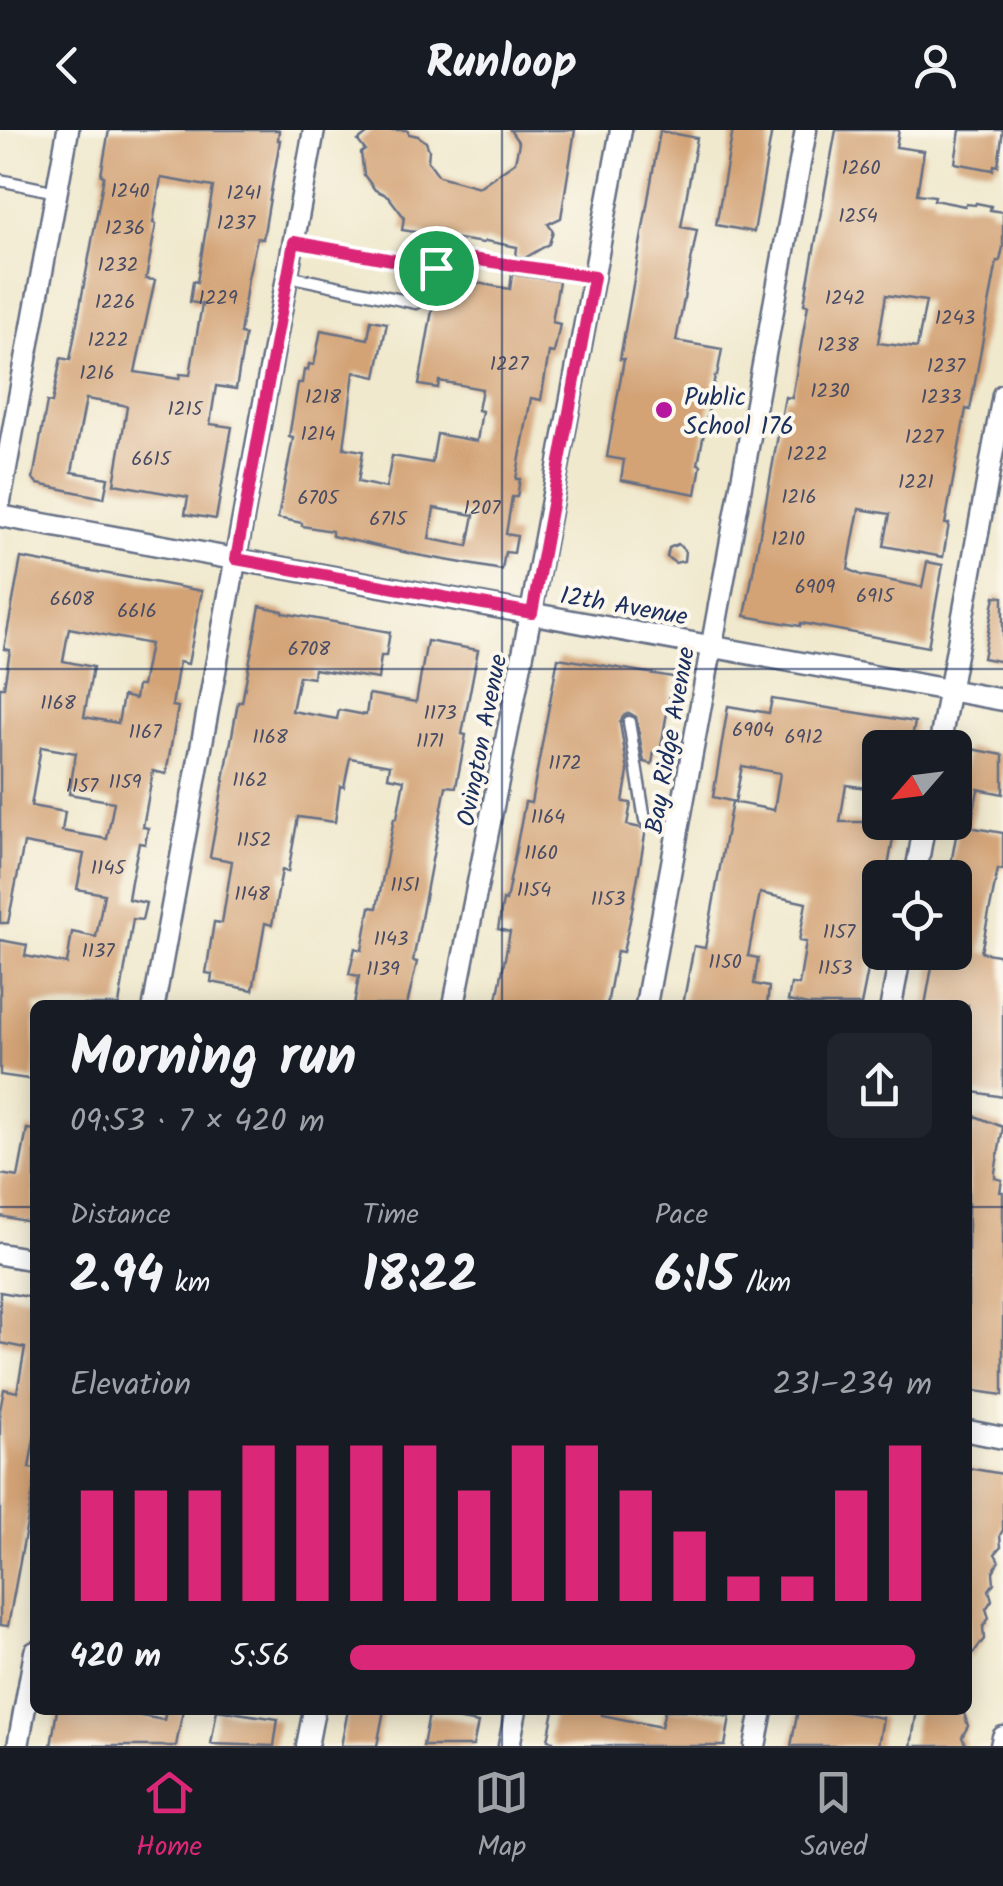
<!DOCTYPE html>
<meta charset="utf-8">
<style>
body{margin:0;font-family:Kalam,sans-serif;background:#20242c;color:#f1f3f6;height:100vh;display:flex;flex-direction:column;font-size:38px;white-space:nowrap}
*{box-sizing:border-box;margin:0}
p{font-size:32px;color:#9ea1a6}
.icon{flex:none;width:55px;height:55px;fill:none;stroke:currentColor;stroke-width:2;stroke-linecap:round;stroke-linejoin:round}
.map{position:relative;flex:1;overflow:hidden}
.panel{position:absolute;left:30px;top:870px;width:942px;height:715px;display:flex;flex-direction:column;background:#171b24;border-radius:15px;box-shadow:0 5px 25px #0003}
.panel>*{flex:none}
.needle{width:65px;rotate:242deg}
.controls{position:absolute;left:862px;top:600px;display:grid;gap:20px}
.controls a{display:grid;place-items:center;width:110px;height:110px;border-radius:15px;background:#171b24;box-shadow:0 5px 25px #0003;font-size:50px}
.pin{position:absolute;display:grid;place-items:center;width:85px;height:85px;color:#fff;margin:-42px;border:5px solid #fff;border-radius:50%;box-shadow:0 2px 10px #0007}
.round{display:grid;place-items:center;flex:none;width:105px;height:105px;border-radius:15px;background:#20242c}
.head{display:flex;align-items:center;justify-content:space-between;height:170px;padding:0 40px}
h1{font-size:55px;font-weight:700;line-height:75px}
.stats{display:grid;grid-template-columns:repeat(3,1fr);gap:15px;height:170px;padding:10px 40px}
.stats div{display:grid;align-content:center}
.stats b{font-size:50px;font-weight:700}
.stats small{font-size:28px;font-weight:400}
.stats p{font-size:28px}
.chart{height:280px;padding:20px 40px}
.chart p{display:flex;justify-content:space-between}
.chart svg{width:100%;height:180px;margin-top:10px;stroke:#db2777;stroke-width:6}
ul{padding:0 40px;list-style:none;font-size:32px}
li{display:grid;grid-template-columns:160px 120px 1fr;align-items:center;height:75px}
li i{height:25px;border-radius:12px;background:#db2777}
header{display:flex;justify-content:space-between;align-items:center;height:130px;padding:0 40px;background:#171b24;font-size:45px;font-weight:700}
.tabs{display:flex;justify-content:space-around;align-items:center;height:140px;border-top:2px solid #363941;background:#171b24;font-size:28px;color:#9ea1a6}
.tabs a{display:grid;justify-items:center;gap:5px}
.tabs .on{color:#db2777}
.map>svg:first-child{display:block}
.building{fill:#d3a376;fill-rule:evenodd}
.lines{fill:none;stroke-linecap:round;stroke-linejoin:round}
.service-casing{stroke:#667085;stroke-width:15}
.minor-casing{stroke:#667085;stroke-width:25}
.service{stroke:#fff;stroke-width:10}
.minor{stroke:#fff;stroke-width:20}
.route-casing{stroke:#fff;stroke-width:20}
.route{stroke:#db2777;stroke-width:12}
.grid{fill:none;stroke:#1b2f5e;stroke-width:2.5;stroke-opacity:0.55}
.poi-dot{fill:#b5179e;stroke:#fbf7ec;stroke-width:4}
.labels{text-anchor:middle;stroke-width:8;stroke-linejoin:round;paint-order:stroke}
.number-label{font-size:20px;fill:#494c64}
.poi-label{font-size:25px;fill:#1b2f5e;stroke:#fbf7ec;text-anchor:start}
.street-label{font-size:25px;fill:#1b2f5e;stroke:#fbf7ec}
</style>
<header><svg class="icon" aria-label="back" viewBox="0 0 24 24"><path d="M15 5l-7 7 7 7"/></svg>Runloop<svg class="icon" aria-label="person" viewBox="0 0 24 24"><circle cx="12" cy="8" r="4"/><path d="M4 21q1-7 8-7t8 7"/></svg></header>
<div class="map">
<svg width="1003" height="1616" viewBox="0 0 1003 1616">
<rect width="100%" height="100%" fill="#fbf7ec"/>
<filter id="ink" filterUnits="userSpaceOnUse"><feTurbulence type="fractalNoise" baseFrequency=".01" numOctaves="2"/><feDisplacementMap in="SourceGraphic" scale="20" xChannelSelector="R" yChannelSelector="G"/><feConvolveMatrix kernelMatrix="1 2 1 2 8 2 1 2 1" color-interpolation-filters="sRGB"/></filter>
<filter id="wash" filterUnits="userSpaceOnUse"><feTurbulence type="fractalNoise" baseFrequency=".0048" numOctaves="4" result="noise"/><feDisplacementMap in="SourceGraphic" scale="40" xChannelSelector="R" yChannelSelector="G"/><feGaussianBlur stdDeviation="2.25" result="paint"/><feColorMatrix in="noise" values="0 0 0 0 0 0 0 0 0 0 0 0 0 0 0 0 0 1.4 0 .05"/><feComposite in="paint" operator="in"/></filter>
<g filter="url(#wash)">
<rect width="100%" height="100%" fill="#f0e9ce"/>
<g id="blocks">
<!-- building -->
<g class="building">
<path d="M109,0H279L278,10H280L263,109L257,108L248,148L240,204L245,205L236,259L216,256L210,294L232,297L216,389L185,384L188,367L114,354L127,277L123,275L86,269L72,342L108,348L104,368L38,354L33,349L47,272L52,273L61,228L70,230L104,46L101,45ZM161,48L213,57L197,152L193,151L190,172L202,174L190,245L180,244L179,249L135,242L155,150L146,149L156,94L153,93Z"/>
<polygon points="372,0 407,0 409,4 418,6 426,12 429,20 428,31 439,46 479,57 515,32 519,13 510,0 575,0 561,88 548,94 553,101 549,114 525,128 516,127 517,117 486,111 483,113 402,100 404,87 388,66 375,60 364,45 361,23 365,20 358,11"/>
<polygon points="733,0 772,0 754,102 716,95"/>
<path d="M836,0H899L896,17L924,21L917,64L935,66L934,70L965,76L966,74L975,75L976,73L991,76L990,80L1003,82V117L1000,131H997L970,280L966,279L945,394H949L943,427L884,416L890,384L859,379L853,410L848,439L861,445L922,457L927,432L943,435L928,517L801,493L800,496L745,486L785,267L792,268L808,175L804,174ZM886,165L926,171L917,218L878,213Z"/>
<polygon points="960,0 1003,0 998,36 994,35 993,40 955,33"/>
<polygon points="660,1 697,8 681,97 697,100 676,211 722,219 717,246 715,246 698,334 701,335 696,364 621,350 624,330 607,327 624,229 620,229"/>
<path d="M512,144L559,151L552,192L560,194L554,223L549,222L541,270L531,268L516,349H520L517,367H512L506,404L517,406L514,423L505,422L502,440L417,425L332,406V401L302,396V393L278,388L293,308L289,307L298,253H302L304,240H308L309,234L314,235L321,200L368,209L371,190L387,193L376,247L354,242L344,318L363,321L358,352L386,358L392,326L432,333L437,304L477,311L482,281L478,280L482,259L439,251L438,258L419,255L438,146L510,159ZM434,378L474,385L468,416L429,409Z"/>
<polygon points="678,414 685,421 684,431 675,433 667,427 669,418"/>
<path d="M21,428L202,461L188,534L179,532L172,576L178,577L166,644L153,641L143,697L148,698L145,714L139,713L131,751L128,769L146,773L142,790L133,789L119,875H35V950L0,945V810L27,815L25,826L67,834L72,802L96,807L104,764L77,759L84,724L24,713L8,793H0V557H4L10,520L4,519ZM69,498L150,514L142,556H137L135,569L123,566L118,593L84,587L93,537L63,531ZM41,617L76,623L69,664L114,672L107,709L62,701L65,682L31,676Z"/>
<polygon points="995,466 1003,467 1003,532 983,528"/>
<polygon points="260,476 283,481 283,483 390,502 386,526 381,526 378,549 314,539 313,548 299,546 292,581 337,589 339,580 366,585 369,564 416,572 427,511 478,520 462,604 466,605 456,657 446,656 413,831 417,832 407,875 354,875 359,846 349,844 355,818 362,820 370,777 377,778 394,688 397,688 404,650 388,647 390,635 350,628 344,657 340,656 335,692 298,687 288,742 282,740 272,795 265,793 253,860 211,852 212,844 206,843 214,792 222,793 232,731 210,727 238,572 242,572"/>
<polygon points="558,528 673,547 660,623 654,622 652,634 644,632 636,587 629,583 623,586 620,593 628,642 623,672 631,673 627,695 646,699 632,781 623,822 617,821 607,875 496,875 510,802 498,799 503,770 506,771 525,672 531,673"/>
<polygon points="772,569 915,592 910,618 880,618 880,660 846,655 840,692 896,692 888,737 885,736 883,748 880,748 880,780 861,875 808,875 788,871 791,854 799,855 806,812 799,811 806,773 760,763 748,826 758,828 754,854 769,857 767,875 683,875 694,816 705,818 732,672 774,680 780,643 742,636 735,672 713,667 728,576 769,583"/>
<polygon points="967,618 1003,625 1003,664 978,659 971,697 953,694"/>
<polygon points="958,695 1003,703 1003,740 998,739 981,822 1003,826 1003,967 968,961 968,875 925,875 934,826 955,830 955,746 949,745"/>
<polygon points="975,986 1003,997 995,1042 995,1048 1002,1050 1000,1062 1003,1062 1003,1265 968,1260 968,1020"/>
<polygon points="27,999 35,1000 35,1093 0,1086 0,1044 18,1047"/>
<polygon points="0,1162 35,1168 35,1303 29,1338 35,1339 35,1350 8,1496 0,1495 0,1280 4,1259 17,1262 25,1218 0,1213"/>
<polygon points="968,1338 1003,1344 1003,1400 1000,1405 1001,1417 995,1424 999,1431 993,1442 994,1453 989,1460 992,1470 986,1479 989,1488 983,1497 984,1509 968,1530"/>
<polygon points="57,1580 120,1580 120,1582 164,1590 166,1580 183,1580 176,1616 51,1616"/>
<polygon points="217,1580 278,1589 274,1616 211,1614"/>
<polygon points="348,1580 384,1580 377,1616 341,1616"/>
<polygon points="554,1580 603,1580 602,1585 661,1597 665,1580 692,1580 730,1587 725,1616 552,1616 553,1611 548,1610"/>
<polygon points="798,1580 836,1580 883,1588 878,1616 791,1616"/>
<polygon points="917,1580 963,1580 968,1596 962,1607 966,1616 911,1616"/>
<polygon points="429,1584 478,1593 473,1616 423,1616"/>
</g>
</g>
</g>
<g filter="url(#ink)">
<use href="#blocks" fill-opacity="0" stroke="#667085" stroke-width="2.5"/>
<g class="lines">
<!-- service casing -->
<g class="service-casing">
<g id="service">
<polyline points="0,50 56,62"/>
<polyline points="294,112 436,138 471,129 593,147"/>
<polyline points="288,146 416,173"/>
<polyline points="629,592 645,690 678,699"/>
</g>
</g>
<!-- minor casing -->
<g class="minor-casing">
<g id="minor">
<polyline points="0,371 68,0"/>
<polyline points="0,386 1003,570"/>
<polyline points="939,618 1003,265"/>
<polyline points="915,748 925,692"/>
<polyline points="154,875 314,0"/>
<polyline points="454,875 531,483 621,0"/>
<polyline points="646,875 806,0"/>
<polyline points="891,875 901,822"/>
<polyline points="0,1124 35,1130"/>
<polyline points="968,1301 1003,1308"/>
<polyline points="18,1616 35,1522"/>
<polyline points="307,1616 314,1580"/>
<polyline points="509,1616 516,1580"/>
<polyline points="755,1616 762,1580"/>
<polyline points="1001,1616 1003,1607"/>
</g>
</g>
<!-- service -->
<use href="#service" class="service"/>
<!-- minor -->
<use href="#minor" class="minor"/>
</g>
</g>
<g class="lines" filter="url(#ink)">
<!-- route casing -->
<g class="route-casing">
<polygon id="route" points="294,112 436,138 472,129 594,147 532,483 236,429"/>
</g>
<!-- route -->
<use href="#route" class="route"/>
</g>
<!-- grid -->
<path class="grid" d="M502,0V875M0,539H1003M0,1077H35M968,1077H1003M502,1580V1616"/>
<!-- markers -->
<circle class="poi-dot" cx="664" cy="280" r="10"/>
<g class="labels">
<!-- number labels -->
<g class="number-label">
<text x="861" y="44">1260</text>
<text x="130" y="67">1240</text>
<text x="244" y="69">1241</text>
<text x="858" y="92">1254</text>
<text x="236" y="99">1237</text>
<text x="125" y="104">1236</text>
<text x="118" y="141">1232</text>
<text x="218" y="174">1229</text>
<text x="845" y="174">1242</text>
<text x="115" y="178">1226</text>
<text x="955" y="194">1243</text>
<text x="108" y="216">1222</text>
<text x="838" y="221">1238</text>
<text x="509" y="240">1227</text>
<text x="946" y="242">1237</text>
<text x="97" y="249">1216</text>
<text x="830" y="267">1230</text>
<text x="323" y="273">1218</text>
<text x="941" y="273">1233</text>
<text x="185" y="285">1215</text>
<text x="318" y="310">1214</text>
<text x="924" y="313">1227</text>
<text x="807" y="330">1222</text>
<text x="151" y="335">6615</text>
<text x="916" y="358">1221</text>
<text x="799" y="373">1216</text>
<text x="318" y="374">6705</text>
<text x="482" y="384">1207</text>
<text x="388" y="395">6715</text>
<text x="788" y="415">1210</text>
<text x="815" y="463">6909</text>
<text x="875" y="472">6915</text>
<text x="72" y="475">6608</text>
<text x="137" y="487">6616</text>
<text x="309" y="525">6708</text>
<text x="58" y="579">1168</text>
<text x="440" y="589">1173</text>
<text x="753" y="606">6904</text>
<text x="145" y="608">1167</text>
<text x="270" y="613">1168</text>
<text x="804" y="613">6912</text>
<text x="430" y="617">1171</text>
<text x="565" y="639">1172</text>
<text x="250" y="656">1162</text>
<text x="125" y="658">1159</text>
<text x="82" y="662">1157</text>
<text x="548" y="693">1164</text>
<text x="254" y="716">1152</text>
<text x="541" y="729">1160</text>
<text x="108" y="744">1145</text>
<text x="405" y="761">1151</text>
<text x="534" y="766">1154</text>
<text x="252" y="770">1148</text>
<text x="608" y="775">1153</text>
<text x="839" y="808">1157</text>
<text x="391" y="815">1143</text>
<text x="98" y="827">1137</text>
<text x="725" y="838">1150</text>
<text x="835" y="844">1153</text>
<text x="383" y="845">1139</text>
</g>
<!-- poi labels -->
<g class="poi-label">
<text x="684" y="275">Public<tspan x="684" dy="29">School 176</tspan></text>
</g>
<!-- street labels -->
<g class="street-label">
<text transform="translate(624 475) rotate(10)" y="9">12th Avenue</text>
<text transform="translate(481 610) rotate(-79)" y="9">Ovington Avenue</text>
<text transform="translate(669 610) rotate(-80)" y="9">Bay Ridge Avenue</text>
</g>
</g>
</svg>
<div class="controls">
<a><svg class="needle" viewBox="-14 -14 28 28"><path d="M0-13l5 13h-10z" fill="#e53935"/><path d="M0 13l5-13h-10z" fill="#9ea1a6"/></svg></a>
<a><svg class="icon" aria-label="locate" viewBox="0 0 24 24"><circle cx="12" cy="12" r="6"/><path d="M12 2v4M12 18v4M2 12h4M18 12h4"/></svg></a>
</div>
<div class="pin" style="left:436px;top:138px;background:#1e9e55"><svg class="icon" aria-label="arrive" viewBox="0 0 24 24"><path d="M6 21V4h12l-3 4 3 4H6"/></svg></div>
<section class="panel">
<div class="head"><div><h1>Morning run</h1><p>09:53 · 7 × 420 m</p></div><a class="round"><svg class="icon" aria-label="share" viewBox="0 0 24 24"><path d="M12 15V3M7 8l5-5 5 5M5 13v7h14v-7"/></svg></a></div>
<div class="stats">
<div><p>Distance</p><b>2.94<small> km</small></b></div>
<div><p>Time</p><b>18:22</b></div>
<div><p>Pace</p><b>6:15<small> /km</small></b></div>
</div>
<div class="chart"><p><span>Elevation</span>231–234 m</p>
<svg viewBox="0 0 160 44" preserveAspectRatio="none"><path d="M5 44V17M15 44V17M25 44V17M35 44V6M45 44V6M55 44V6M65 44V6M75 44V17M85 44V6M95 44V6M105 44V17M115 44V27M125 44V38M135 44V38M145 44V17M155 44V6"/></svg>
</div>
<ul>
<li><b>420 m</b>5:56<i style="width:97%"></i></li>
</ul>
</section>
</div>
<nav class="tabs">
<a class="on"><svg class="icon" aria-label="home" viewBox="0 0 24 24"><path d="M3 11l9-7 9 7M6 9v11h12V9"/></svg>Home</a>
<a><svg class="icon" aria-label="map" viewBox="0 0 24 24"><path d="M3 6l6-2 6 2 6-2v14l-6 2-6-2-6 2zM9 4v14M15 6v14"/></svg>Map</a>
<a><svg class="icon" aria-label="saved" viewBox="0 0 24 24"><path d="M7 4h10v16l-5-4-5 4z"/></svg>Saved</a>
</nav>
